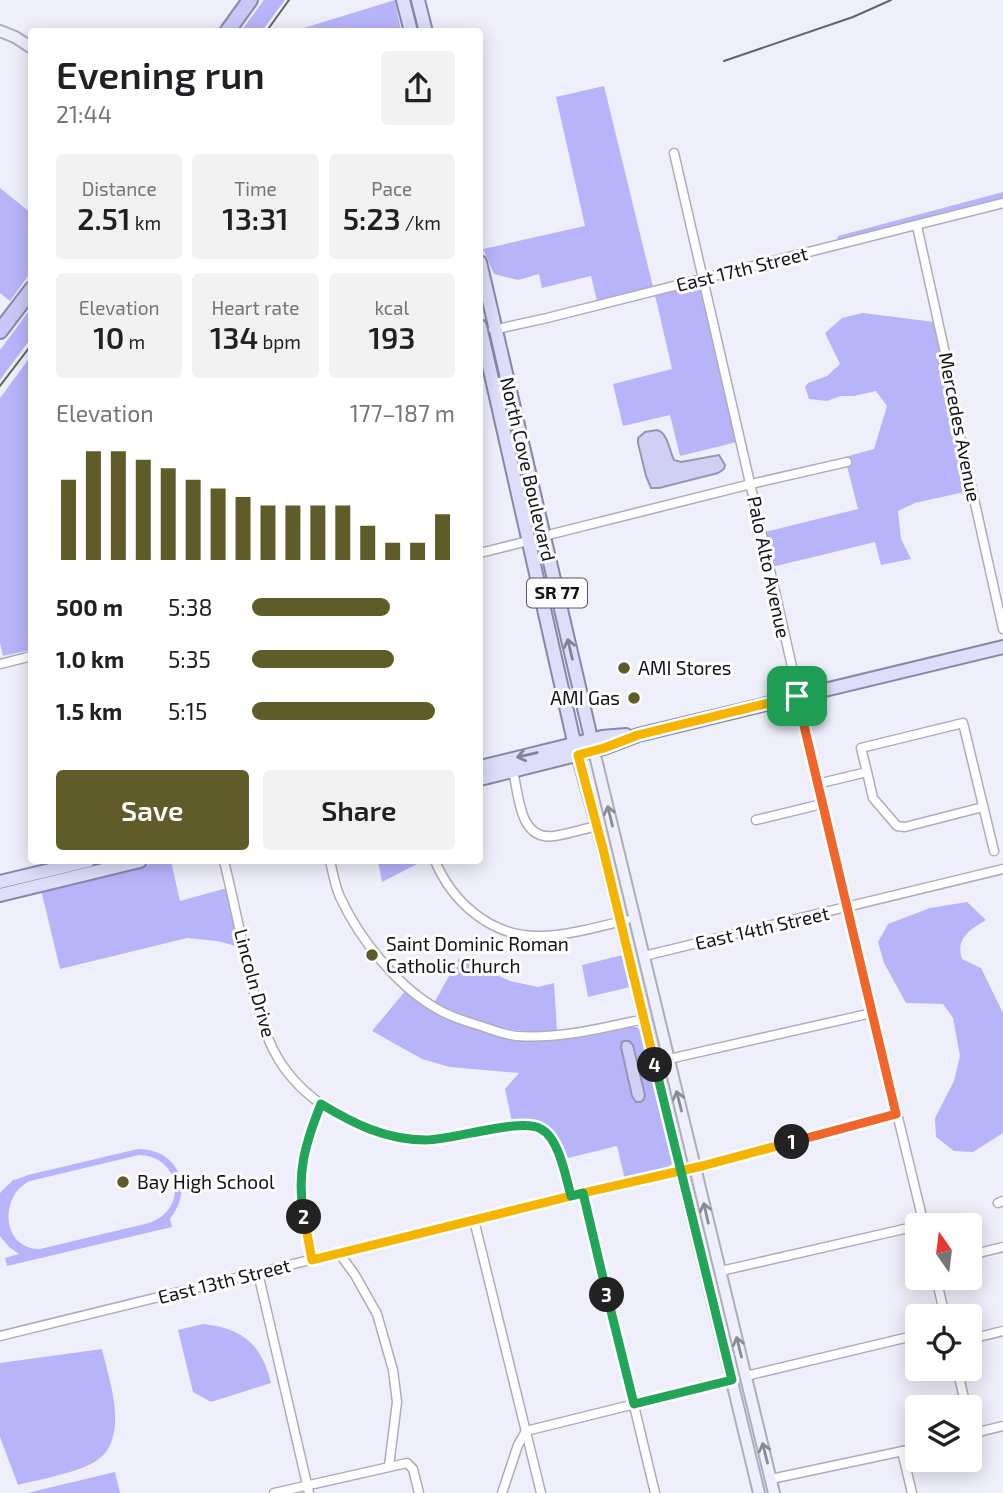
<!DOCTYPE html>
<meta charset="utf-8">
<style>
body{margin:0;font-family:"Exo 2",sans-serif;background:#f2f2f2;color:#202124;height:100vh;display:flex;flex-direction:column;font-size:26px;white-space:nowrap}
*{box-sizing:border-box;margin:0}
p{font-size:23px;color:#757577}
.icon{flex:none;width:38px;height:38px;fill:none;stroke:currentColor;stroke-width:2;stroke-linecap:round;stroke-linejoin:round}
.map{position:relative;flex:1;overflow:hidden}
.side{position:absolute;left:28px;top:28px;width:455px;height:836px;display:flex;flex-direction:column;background:#fff;border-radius:7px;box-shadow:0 4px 18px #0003}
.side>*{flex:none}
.needle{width:46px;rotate:346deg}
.tools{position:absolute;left:905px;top:1213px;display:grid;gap:14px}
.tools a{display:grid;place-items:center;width:77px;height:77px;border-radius:7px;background:#fff;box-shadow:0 4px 18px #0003;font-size:35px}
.pin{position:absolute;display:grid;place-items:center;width:60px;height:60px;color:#fff;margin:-30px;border-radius:14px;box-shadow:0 4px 10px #0006}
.km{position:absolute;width:35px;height:35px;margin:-18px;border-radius:50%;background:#222;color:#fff;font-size:19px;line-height:35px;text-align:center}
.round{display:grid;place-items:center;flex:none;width:74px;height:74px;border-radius:7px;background:#f2f2f2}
.overview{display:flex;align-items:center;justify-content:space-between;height:119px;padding:0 28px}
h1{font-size:38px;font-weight:600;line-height:52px}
.stats{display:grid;grid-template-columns:repeat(3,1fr);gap:10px;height:119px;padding:7px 28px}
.stats div{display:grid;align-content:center;border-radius:7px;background:#f2f2f2;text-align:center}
.stats b{font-size:30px;font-weight:600}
.stats small{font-size:19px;font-weight:400}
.stats p{font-size:19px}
.chart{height:196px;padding:14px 28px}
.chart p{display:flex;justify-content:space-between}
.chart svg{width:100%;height:126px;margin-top:7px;stroke:#605c29;stroke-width:6}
.button{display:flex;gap:14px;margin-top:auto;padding:14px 28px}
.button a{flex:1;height:80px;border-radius:7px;background:#605c29;color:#fff;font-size:28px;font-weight:600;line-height:80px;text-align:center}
.button a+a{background:#f2f2f2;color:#202124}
ul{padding:0 28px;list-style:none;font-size:23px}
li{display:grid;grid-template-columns:112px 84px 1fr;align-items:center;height:52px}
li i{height:18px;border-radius:9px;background:#605c29}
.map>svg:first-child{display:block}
.green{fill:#b7b4fa;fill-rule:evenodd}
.water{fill:#d0cff4;stroke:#9796b2;stroke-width:2}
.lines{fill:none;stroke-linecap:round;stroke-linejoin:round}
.street-casing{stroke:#acacbc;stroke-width:11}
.secondary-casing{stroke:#acacbc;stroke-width:14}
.primary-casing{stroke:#8888a9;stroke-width:16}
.highway-casing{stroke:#8888a9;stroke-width:18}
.street{stroke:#fff;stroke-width:8}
.secondary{stroke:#eeeefd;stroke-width:10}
.primary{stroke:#deddfa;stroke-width:12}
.highway{stroke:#c8c7f7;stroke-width:14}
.rail{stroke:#63636b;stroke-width:2}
.oneway{stroke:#828294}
.oneway2{stroke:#8b8b96}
.split-1-casing{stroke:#fff;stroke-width:14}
.split-2-casing{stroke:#fff;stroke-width:14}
.split-3-casing{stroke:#fff;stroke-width:14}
.split-4-casing{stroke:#fff;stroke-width:14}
.split-5-casing{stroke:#fff;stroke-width:14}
.split-1{stroke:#f0652b;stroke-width:9}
.split-2{stroke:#f5b400;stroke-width:9}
.split-3{stroke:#22a559;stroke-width:9}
.split-4{stroke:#22a559;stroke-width:9}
.split-5{stroke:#f5b400;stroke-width:9}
.poi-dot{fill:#605c29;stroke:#fdfdfd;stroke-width:2.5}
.labels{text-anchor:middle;stroke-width:6;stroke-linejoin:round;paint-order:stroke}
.shield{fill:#fdfdfd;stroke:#58585c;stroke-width:2}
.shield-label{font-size:18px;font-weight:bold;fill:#121217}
.street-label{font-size:19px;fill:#121217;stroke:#fdfdfd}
.poi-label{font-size:19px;fill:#121217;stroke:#fdfdfd;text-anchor:start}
</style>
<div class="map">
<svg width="1003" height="1493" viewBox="0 0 1003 1493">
<rect width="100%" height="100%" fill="#efeffc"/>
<!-- green -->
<g class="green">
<polygon points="264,0 285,0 262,31 241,31"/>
<polygon points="395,0 401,31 294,31"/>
<polygon points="604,86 653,287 597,301 591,276 542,288 539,274 518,280 494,274 483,249 585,226 556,97"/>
<polygon points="0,188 31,213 31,272 10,301 0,293"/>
<polygon points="1003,192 1003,199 837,241 838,236"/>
<polygon points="700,284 737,442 680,456 670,415 623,426 613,384 672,369 655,295"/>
<polygon points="31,308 31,338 0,380 0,350"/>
<polygon points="863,313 934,322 969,491 915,503 898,511 901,539 911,559 881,565 875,542 772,567 765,532 858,509 847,466 851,465 849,458 845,457 874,449 887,406 876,391 854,396 841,396 827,401 809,399 805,387 808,383 827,376 840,364 825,333 842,318"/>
<polygon points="31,356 31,650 3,656 0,643 0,398"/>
<polygon points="162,861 171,861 180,901 227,888 240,947 217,941 187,938 60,969 41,890"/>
<polygon points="378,861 423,861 382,882"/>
<path d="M967,902L986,920C971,929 955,938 962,959L981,968L1003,1013V1133L973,1152L954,1151L936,1137L935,1118L954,1081L960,1056L953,1018L943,1004L906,1003L884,963L878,942L888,924L930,908Z"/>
<polygon points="623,955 630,987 588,997 582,965"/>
<path d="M459,958L510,981L538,987L554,983L557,1031C509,1034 478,1023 434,1003Z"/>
<path d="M406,990L440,1015L474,1028L513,1040L560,1039L629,1027H637L642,1033L672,1158V1164L665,1170L625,1180L617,1146L564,1159C559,1150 556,1139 551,1131C544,1120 524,1120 512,1122L505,1089L519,1073L450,1067L422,1059L372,1031Z"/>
<path d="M138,1149C178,1149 195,1188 170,1219L172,1227L7,1266L5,1258L19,1254L9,1247L0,1236V1193L14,1179L15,1180L28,1175ZM139,1155C181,1156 189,1210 149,1223L40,1249C0,1249 0,1194 30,1181Z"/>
<path d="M203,1324C243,1328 262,1345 271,1383L211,1402L193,1392L178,1330Z"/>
<path d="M102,1349C109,1380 131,1439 96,1461C77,1473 41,1479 18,1485L0,1437V1363Z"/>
<polygon points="115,1472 120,1493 27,1493"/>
</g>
<!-- water -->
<g class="water">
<path d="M657,430C668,433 669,450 674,460L681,462L719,455L725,465L724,469L718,473L659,488H651L646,476L638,443V438L645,432Z"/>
<polygon points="624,1041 629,1041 633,1045 645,1095 644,1099 641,1102 636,1102 632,1096 621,1047 622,1042"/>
</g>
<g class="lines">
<!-- street casing -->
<g class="street-casing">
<g id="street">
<polyline points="674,153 773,583 795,680 800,712 924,1225"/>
<polyline points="917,226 947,362 960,436 1003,629"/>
<polyline points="493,329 502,328 547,318 1003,203"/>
<polyline points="544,536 751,484 847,462"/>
<polyline points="480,553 528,541"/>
<polyline points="0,664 32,656"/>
<path d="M513,771C519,795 519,841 554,836C568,834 583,829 597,826"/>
<polyline points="867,772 873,798 897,826 905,827 983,807"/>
<polyline points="817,784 867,772 861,748 963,723 994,851"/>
<polyline points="756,820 822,804"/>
<path d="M224,861C232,894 239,927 246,959C255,996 262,1038 285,1069C315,1110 376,1141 427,1140C443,1139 459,1136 475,1133C494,1129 523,1118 542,1129C559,1139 566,1178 571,1196"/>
<path d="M330,861C333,873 335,886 340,897C360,940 399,989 441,1011C454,1018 468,1022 481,1026C493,1030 505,1035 517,1036C560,1039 603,1028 644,1019"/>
<path d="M435,861C452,901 489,935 535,936C562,937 599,927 626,920"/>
<polyline points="644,956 1003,869"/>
<polyline points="669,1059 872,1013"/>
<polyline points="583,1193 655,1493"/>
<polyline points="998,1203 1003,1201"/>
<polyline points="474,1220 541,1493"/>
<polyline points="339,1253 355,1275 377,1314 393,1370 397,1402 389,1466"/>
<polyline points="970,1255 1003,1247"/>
<path d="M312,1260C307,1235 300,1209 300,1184C300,1156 311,1130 321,1104"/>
<polyline points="721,1271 917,1226"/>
<polyline points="258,1273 309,1493"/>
<polyline points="936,1278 945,1316"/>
<polyline points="0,1336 583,1193 702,1166 896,1114"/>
<polyline points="970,1339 1003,1331"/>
<polyline points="957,1368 966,1407"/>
<polyline points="746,1376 917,1335"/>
<polyline points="970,1420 973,1434"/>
<polyline points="970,1434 1003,1426"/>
<polyline points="902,1451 912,1493"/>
<polyline points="771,1479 917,1448"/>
<polyline points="274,1493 407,1463 413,1469 419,1493"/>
<polyline points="502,1493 518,1445 526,1431 732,1380"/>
</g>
</g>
<!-- secondary casing -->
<g class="secondary-casing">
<g id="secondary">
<polyline points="0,31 15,37 32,48"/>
<polyline points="594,751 774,1493"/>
<polyline points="577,755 603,849 759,1493"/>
</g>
</g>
<!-- primary casing -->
<g class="primary-casing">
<g id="primary">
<polyline points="403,0 411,32"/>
<polyline points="418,0 426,32"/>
<polyline points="480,262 594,751"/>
<polyline points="480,326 577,755"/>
<polyline points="480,767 602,737 626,735"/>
<polyline points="480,779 604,748 638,735 1003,647"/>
<polyline points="0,882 88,861"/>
<polyline points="0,895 140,861"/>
</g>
</g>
<!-- highway casing -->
<g class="highway-casing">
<g id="highway">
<polyline points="227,32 250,0"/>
<polyline points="0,331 32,289"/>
</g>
</g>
<!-- street -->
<use href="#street" class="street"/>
<!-- secondary -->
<use href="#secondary" class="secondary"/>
<!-- primary -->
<use href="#primary" class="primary"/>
<!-- highway -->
<use href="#highway" class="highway"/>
<!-- rail -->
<g class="rail">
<polyline points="266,32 289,0"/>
<polyline points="724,61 853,17 891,0"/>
<polyline points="0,386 32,344"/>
</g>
</g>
<!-- one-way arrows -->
<defs><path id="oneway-shaft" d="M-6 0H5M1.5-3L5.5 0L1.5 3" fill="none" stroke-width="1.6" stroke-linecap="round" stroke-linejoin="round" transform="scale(1.75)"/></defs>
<g class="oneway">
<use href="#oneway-shaft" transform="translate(570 649) rotate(-103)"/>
<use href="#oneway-shaft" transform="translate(527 755) rotate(167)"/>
</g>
<g class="oneway2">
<use href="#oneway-shaft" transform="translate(610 816) rotate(-104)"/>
<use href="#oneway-shaft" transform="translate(679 1101) rotate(-104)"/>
<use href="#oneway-shaft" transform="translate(706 1213) rotate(-103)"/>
<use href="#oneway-shaft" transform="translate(739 1347) rotate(-104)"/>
<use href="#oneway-shaft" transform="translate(765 1453) rotate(-104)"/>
</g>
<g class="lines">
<!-- split-1 casing -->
<g class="split-1-casing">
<polyline id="split-1" points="792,1142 896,1114 797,696"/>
</g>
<!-- split-2 casing -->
<g class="split-2-casing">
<polyline id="split-2" points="304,1217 312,1260 583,1193 702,1166 792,1142"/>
</g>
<!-- split-3 casing -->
<g class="split-3-casing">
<path id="split-3" d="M304,1217C296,1174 305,1144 321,1104C354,1124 386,1140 426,1140C454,1140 521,1117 541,1129C559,1138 566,1178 571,1196L583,1193L607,1295"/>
</g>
<!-- split-4 casing -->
<g class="split-4-casing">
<polyline id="split-4" points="607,1295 634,1404 732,1380 655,1065"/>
</g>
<!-- split-5 casing -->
<g class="split-5-casing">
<polyline id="split-5" points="655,1065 603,849 578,755 604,748 638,735 797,696"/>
</g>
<!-- split-1 -->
<use href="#split-1" class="split-1"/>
<!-- split-2 -->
<use href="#split-2" class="split-2"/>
<!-- split-3 -->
<use href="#split-3" class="split-3"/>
<!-- split-4 -->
<use href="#split-4" class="split-4"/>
<!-- split-5 -->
<use href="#split-5" class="split-5"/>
</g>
<!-- markers -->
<g class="poi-dot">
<circle cx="624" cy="668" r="7"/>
<circle cx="634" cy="698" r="7"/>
<circle cx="372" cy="955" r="7"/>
<circle cx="123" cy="1182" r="7"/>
</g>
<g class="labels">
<!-- shield labels -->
<rect class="shield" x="527" y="578.5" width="60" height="29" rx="5"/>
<g class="shield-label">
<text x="557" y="599">SR 77</text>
</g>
<!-- street labels -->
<g class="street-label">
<text transform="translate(742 269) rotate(-14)" y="7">East 17th Street</text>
<text transform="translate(960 427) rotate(79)" y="7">Mercedes Avenue</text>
<text transform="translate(528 469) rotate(77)" y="7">North Cove Boulevard</text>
<text transform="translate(769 567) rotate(78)" y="7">Palo Alto Avenue</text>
<text transform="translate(762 928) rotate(-13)" y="7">East 14th Street</text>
<text transform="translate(255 983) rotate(75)" y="7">Lincoln Drive</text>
<text transform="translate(224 1281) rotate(-14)" y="7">East 13th Street</text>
</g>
<!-- poi labels -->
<g class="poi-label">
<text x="638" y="675">AMI Stores</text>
<text x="620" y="705" text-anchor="end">AMI Gas</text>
<text x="386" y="951">Saint Dominic Roman<tspan x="386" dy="22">Catholic Church</tspan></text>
<text x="137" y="1189">Bay High School</text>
</g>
</g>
</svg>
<div class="tools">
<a><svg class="needle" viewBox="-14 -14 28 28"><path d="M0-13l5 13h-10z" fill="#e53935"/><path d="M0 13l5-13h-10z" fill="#757577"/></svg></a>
<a><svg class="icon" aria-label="locate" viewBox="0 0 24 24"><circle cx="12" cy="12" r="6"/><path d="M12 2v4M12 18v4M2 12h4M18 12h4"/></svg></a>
<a><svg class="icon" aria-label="layers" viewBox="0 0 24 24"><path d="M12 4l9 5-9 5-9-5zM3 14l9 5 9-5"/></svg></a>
</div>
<div class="pin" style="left:797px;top:696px;background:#1e9e55"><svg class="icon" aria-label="arrive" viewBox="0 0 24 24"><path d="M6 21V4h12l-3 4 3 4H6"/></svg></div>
<b class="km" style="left:792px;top:1142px">1</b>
<b class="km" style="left:304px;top:1217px">2</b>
<b class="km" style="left:607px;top:1295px">3</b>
<b class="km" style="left:655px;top:1065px">4</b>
<section class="side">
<div class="overview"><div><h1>Evening run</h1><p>21:44</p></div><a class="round"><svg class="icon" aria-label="share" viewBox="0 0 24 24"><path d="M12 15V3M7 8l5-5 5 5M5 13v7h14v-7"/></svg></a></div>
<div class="stats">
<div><p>Distance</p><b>2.51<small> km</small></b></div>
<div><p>Time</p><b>13:31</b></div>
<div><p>Pace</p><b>5:23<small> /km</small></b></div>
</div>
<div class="stats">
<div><p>Elevation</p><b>10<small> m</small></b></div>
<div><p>Heart rate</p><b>134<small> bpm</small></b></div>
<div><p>kcal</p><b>193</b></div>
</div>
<div class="chart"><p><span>Elevation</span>177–187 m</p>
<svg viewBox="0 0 160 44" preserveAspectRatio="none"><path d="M5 44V16M15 44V6M25 44V6M35 44V9M45 44V12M55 44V16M65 44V19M75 44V22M85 44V25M95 44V25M105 44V25M115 44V25M125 44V32M135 44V38M145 44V38M155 44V28"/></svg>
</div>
<ul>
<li><b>500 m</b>5:38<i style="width:68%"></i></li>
<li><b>1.0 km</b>5:35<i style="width:70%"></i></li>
<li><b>1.5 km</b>5:15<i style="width:90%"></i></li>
</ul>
<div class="button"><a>Save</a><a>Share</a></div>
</section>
</div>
